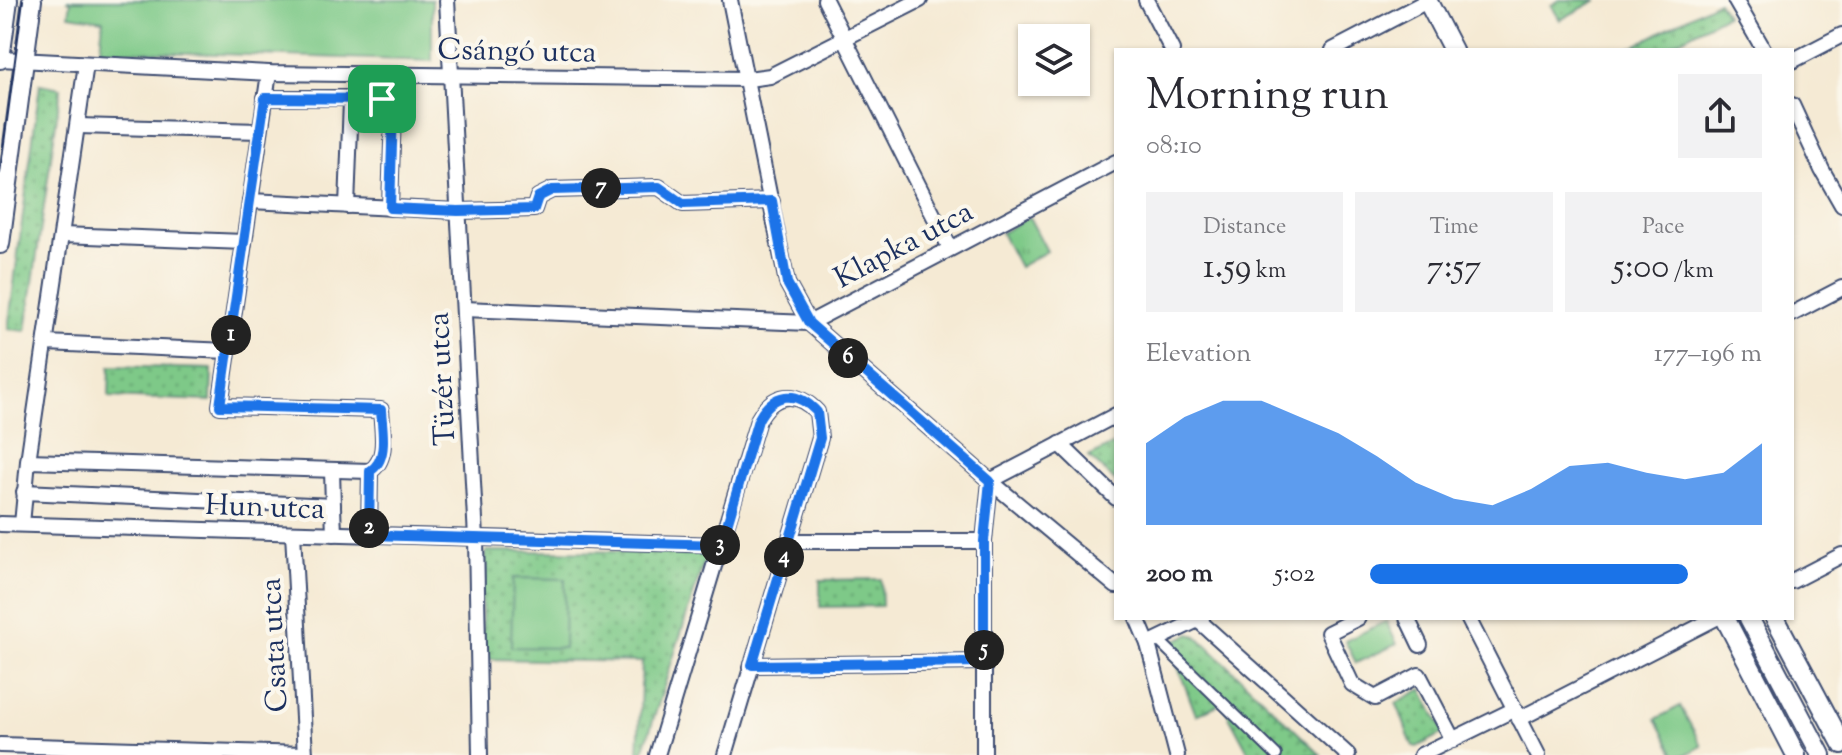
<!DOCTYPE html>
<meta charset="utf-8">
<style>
body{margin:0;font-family:"Sorts Mill Goudy",serif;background:#f2f2f3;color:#2b2b33;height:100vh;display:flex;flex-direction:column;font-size:30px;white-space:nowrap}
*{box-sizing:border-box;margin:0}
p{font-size:26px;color:#7c7c81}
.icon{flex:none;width:44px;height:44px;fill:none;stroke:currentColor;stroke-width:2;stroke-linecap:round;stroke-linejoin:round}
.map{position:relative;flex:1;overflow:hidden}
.drawer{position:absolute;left:1114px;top:48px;width:680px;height:572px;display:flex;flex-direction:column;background:#fff;border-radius:0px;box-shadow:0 2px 6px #0004}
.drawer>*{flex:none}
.controls{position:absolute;left:1018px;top:24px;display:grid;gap:16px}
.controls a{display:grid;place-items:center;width:72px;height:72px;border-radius:0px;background:#fff;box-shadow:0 2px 6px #0004;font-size:40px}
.pin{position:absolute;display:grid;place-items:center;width:68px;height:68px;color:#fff;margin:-34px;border-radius:16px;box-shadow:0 4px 12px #0006}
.km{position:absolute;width:40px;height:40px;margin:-20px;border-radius:50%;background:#222;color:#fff;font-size:22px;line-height:40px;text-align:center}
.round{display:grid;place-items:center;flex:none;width:84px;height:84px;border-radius:0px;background:#f2f2f3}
.headline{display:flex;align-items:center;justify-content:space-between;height:136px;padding:0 32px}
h1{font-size:44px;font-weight:600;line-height:60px}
.figures{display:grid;grid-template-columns:repeat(3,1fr);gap:12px;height:136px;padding:8px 32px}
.figures div{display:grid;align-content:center;border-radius:0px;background:#f2f2f3;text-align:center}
.figures b{font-size:34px;font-weight:600}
.figures small{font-size:22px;font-weight:400}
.figures p{font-size:22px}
.chart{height:224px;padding:16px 32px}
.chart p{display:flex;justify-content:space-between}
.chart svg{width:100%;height:144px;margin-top:8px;fill:#1a73e8;opacity:.7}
ul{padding:0 32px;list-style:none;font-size:26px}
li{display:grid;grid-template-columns:128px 96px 1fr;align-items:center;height:60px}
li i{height:20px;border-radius:10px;background:#1a73e8}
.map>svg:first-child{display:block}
.grass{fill:url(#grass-tufts);stroke:#4c7c73;stroke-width:2}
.park{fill:url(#park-dots);stroke:#4c7c73;stroke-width:2}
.pitch{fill:#7ec988;stroke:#4c7c73;stroke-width:2}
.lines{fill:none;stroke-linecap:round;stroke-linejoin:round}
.pedestrian-casing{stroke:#3c4b70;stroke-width:14}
.minor-casing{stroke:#3c4b70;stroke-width:18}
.secondary-casing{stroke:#3c4b70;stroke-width:22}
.pedestrian{stroke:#fff;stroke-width:10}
.minor{stroke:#fff;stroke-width:14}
.secondary{stroke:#fff;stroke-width:18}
.tram{stroke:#1b2f5e;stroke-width:2}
.route-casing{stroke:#fff;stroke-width:16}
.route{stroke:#1a73e8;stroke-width:10}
.labels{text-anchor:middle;stroke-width:8;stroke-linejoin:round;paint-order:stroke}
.street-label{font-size:30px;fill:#1b2f5e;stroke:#fbf7ec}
</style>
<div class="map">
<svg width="1842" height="755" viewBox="0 0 1842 755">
<defs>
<pattern id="grass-tufts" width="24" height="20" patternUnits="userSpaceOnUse" patternTransform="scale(2)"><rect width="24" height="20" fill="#7ec988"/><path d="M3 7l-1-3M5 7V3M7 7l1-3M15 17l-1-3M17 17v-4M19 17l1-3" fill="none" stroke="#66a472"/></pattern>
<pattern id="park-dots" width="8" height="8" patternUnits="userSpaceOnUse" patternTransform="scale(2)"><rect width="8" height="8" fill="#7ec988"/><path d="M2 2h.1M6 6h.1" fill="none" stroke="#66a472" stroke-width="1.8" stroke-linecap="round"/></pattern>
</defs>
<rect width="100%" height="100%" fill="#fbf7ec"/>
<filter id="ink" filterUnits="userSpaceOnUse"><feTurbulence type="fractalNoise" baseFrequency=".0125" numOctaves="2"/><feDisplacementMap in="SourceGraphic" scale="16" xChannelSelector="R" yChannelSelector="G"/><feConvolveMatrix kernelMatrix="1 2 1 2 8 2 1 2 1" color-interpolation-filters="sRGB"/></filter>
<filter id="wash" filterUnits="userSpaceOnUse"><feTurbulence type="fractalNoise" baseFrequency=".006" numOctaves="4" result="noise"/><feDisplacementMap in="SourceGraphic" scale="32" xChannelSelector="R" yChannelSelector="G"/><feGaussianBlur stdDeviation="1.8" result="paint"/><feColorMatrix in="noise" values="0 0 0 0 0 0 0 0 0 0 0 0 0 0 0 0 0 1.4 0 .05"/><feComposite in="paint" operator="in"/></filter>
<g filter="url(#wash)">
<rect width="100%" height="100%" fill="#f5ead4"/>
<!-- grass -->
<polygon class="grass" points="1029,217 1047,251 1019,267 1001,233"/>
<!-- park -->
<g class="park">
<polygon points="1560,0 1597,0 1560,20 1551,5"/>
<polygon points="1718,1 1726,15 1661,50 1627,50"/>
<polygon points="40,84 61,88 26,331 8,329"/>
<polygon points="110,366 212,369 211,401 109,397"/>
<polygon points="1116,443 1116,482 1089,457"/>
<polygon points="486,551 707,552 642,755 638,755 642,662 487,659 487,648 483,648 481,579 486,579"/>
<polygon points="881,579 882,606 820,607 820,580"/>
<polygon points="1190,634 1197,636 1321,755 1250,755 1222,703 1196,715 1169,643"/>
<path d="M1422,689L1444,733L1417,747L1413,746C1405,731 1404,718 1396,703Z"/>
</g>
<!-- pitch -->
<g class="pitch">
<polygon points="67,0 432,0 432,61 100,50 103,20 69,15 71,1"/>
<polygon points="513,578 565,579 564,648 511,647"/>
<polygon points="1386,621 1397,644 1356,663 1345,641"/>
<polygon points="1680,706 1702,746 1685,755 1675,755 1656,719"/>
</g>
</g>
<g filter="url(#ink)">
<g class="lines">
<!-- pedestrian casing -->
<g class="pedestrian-casing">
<polyline id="pedestrian" points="1158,640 1276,755"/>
</g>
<!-- minor casing -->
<g class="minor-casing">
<g id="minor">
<polyline points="447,0 476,538 480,755"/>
<polyline points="730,0 787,283 809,323 990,481 1116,586"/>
<polyline points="825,0 950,248"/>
<polyline points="1146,0 1172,50"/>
<polyline points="1735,0 1764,50"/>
<polyline points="1333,50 1427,1"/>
<polyline points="0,59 269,73 748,79 770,76 920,0"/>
<polyline points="1792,61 1842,35"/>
<polyline points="265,98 358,98"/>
<polyline points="1792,105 1822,170 1842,205"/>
<polyline points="78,126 260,131"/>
<polyline points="250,201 458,211 534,209 538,197 552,190 659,187 683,204 772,201"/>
<path d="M347,206L351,101C362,95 379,97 390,104L393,111L390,208"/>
<polyline points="62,235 244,242"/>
<polyline points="464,309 809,323 1116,162"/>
<polyline points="1792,314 1842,288"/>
<polyline points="46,343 228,351"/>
<polyline points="1060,444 1116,498"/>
<path d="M28,461L370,471C389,460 382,429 381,410L220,406L269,73"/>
<polyline points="332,470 333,506"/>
<polyline points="24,492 333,506 334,534"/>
<polyline points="0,524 721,545"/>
<polyline points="22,524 28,461 86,64"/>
<polyline points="293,533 305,755"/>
<polyline points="369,535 370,471"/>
<polyline points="789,541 984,541"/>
<polyline points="1792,581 1842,555"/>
<polyline points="1137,618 1148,644 1177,755"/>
<polyline points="1358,618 1328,633 1352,684 1375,698 1419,675 1453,740"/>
<polyline points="1407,618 1420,645"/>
<polyline points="1468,618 1538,755"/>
<polyline points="1198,620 1348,755"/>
<polyline points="1148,644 1202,618"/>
<polyline points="752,665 984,662"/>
<polyline points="1519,719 1716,618"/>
<polyline points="0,745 305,754"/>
<path d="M657,755L758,420C773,392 796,390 817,412L820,438L725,755"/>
<polyline points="984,755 984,541 990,481 1116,415"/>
<polyline points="1421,755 1515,709"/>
</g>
</g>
<!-- secondary casing -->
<g class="secondary-casing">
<g id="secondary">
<polyline points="1427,0 1453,50"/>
<polyline points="0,59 8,0"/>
<polyline points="0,244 32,0"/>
<polyline points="1725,618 1796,755"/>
<polyline points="1749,618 1821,755"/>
<polyline points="1775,618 1842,744"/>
</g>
</g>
<!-- pedestrian -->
<use href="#pedestrian" class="pedestrian"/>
<!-- minor -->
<use href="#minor" class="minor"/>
<!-- secondary -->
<use href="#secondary" class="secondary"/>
<!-- tram -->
<polyline class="tram" points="0,173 23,0"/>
</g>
</g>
<g class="lines" filter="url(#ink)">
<!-- route casing -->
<g class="route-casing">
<path id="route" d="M265,98L382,99L390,104L393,111L390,208L458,211L534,209L538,197L552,190L659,187L683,204L772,201L787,283L809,323L990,481L984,541V662L752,665L820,438L817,412C796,389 773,392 758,420L721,545L369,535L370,471C389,460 382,429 381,410L220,406Z"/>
</g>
<!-- route -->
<use href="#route" class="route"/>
</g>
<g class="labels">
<!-- street labels -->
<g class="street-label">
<text transform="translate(517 50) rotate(1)" y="10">Csángó utca</text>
<text transform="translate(903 244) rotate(-28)" y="10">Klapka utca</text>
<text transform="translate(441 379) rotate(-93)" y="10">Tüzér utca</text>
<text transform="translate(265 506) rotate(2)" y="10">Hun utca</text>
<text transform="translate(273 645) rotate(-93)" y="10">Csata utca</text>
</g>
</g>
</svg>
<div class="controls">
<a><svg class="icon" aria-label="layers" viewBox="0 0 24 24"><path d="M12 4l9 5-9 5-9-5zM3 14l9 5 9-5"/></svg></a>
</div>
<div class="pin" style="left:382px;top:99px;background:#1e9e55"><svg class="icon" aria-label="arrive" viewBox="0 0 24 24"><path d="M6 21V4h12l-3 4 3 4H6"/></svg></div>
<b class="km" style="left:231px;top:335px">1</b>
<b class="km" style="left:369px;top:528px">2</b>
<b class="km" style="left:720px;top:545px">3</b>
<b class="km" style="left:784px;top:557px">4</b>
<b class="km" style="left:984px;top:650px">5</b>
<b class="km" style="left:848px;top:358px">6</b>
<b class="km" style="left:601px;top:188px">7</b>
<section class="drawer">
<div class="headline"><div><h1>Morning run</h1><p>08:10</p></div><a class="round"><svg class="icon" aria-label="share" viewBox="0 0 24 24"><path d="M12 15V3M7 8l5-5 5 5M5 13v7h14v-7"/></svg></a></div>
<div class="figures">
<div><p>Distance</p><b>1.59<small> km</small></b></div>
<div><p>Time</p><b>7:57</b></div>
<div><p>Pace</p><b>5:00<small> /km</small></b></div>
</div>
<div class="chart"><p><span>Elevation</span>177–196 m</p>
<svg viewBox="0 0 160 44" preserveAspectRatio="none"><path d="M0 44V19L10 11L20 6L30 6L40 11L50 16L60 23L70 31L80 36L90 38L100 33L110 26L120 25L130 28L140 30L150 28L160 19V44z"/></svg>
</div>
<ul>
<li><b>200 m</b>5:02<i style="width:81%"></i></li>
</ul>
</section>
</div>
